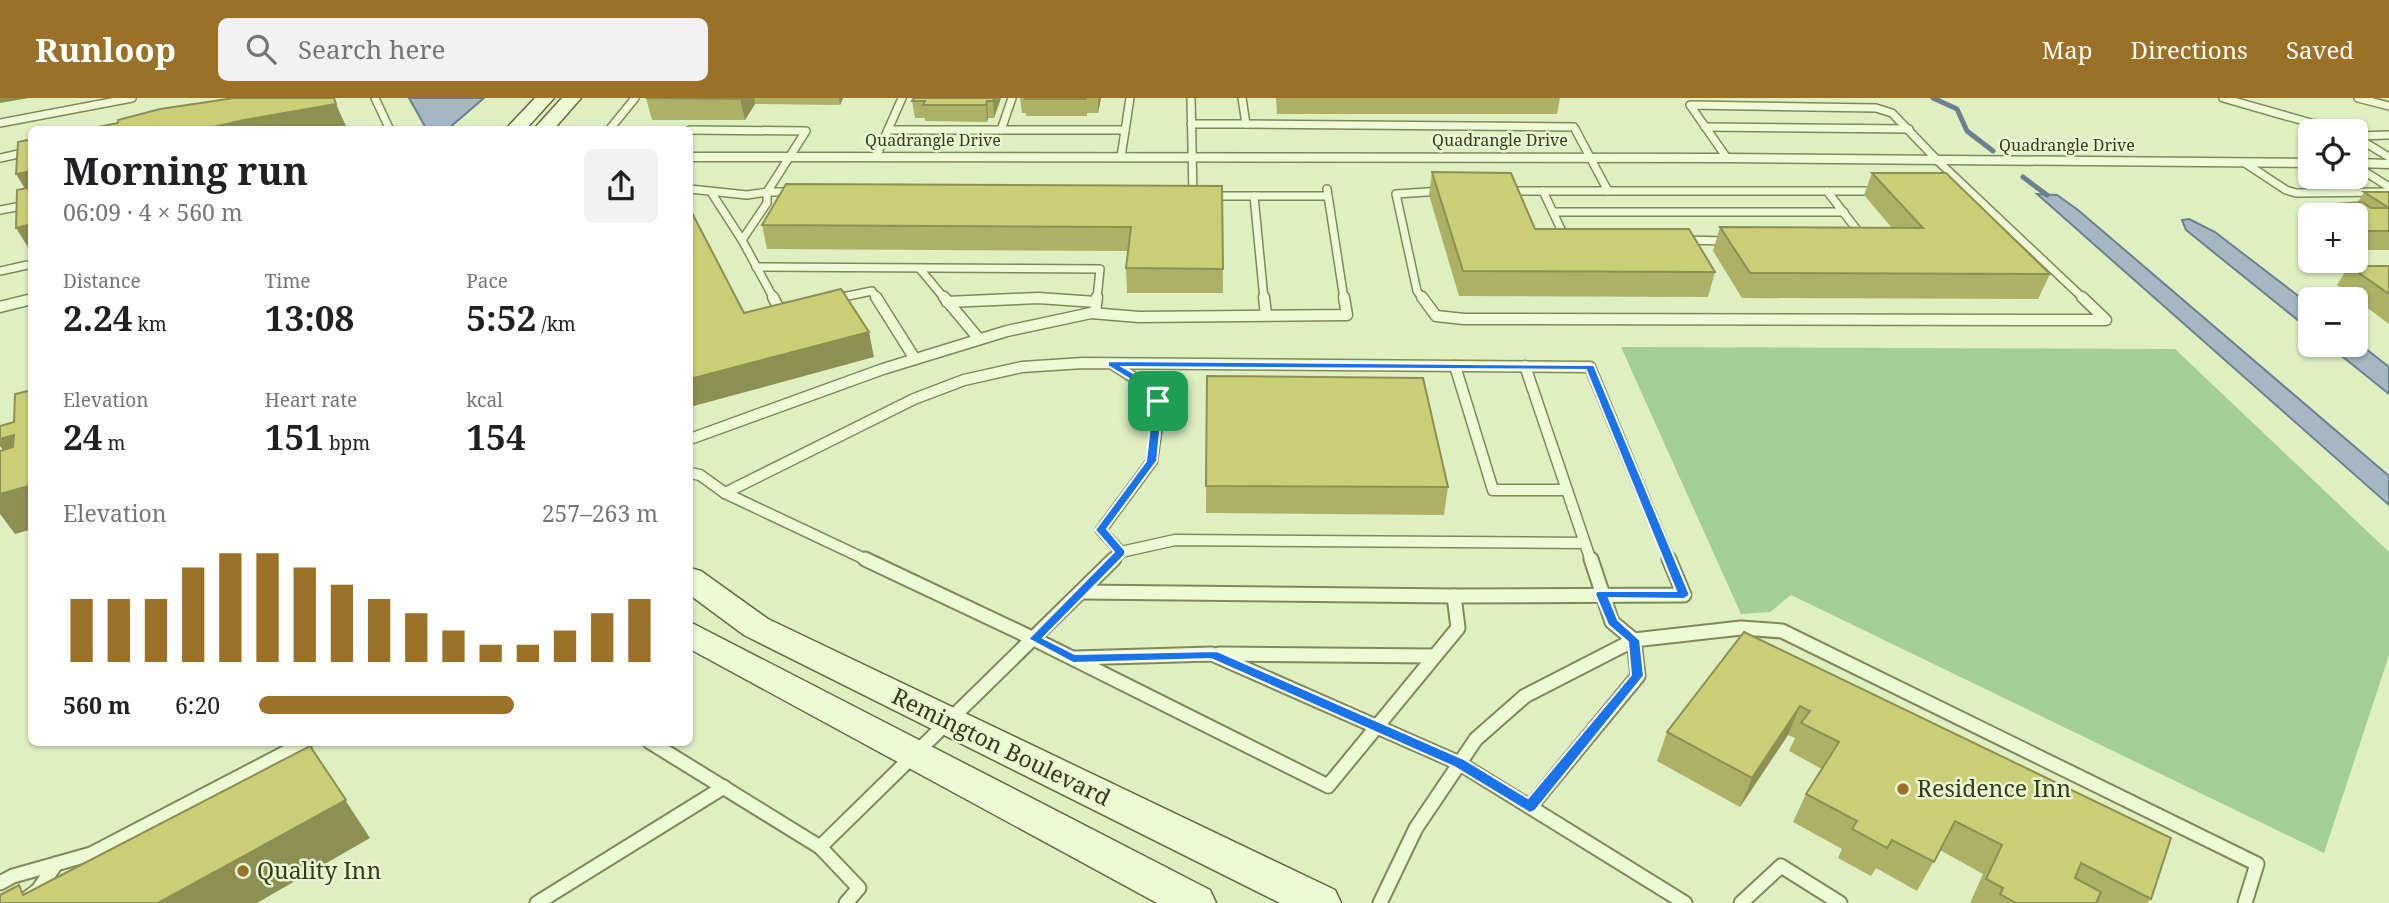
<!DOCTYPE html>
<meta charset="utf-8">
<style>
body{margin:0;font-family:"Noto Serif",serif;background:#f2f2f2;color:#202124;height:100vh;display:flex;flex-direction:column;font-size:26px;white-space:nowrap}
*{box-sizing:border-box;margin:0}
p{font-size:23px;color:#757577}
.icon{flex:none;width:38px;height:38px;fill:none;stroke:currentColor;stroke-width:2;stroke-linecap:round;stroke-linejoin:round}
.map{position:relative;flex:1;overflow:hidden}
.drawer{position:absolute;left:28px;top:28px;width:665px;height:620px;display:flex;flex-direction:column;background:#fff;border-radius:10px;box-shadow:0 2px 5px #0004}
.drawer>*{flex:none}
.fabs{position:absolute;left:2298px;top:21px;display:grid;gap:14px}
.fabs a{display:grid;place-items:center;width:70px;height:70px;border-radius:10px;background:#fff;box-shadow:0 2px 5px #0004;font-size:35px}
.pin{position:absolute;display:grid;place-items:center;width:60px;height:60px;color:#fff;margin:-30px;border-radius:14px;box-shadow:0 4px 10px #0006}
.round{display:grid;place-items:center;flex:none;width:74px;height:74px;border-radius:10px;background:#f2f2f2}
.headline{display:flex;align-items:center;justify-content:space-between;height:119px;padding:0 35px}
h1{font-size:38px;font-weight:700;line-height:52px}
.figures{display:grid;grid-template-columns:repeat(3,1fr);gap:10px;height:119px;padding:7px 35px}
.figures div{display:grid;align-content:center}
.figures b{font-size:35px;font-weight:700}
.figures small{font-size:19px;font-weight:400}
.figures p{font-size:19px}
.chart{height:196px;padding:14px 35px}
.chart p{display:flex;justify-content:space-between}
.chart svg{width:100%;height:126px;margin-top:7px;stroke:#9a7127;stroke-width:6}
ul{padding:0 35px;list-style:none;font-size:23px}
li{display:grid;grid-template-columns:112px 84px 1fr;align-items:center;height:52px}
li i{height:18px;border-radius:9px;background:#9a7127}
header{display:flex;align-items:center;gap:42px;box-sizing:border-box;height:98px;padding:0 35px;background:#9a7127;color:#fff}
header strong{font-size:33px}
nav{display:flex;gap:38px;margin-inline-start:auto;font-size:24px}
.search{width:490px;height:63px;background:#f2f2f2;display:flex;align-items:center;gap:18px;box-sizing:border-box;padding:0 24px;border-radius:10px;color:#757577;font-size:26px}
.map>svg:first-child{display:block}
.green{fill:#a3ce96}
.water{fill:#a5b7c2;stroke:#6b8190;stroke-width:2}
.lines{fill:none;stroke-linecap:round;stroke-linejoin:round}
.stream{stroke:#6b8190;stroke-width:5}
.lane-far2-casing{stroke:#818959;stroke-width:10}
.lane-far1-casing{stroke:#818959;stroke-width:13}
.lane-casing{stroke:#818959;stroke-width:17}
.street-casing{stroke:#818959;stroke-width:3}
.secondary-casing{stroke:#646b3c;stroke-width:3}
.lane-far2{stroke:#edfad5;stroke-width:7}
.lane-far1{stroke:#edfad5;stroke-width:10}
.lane{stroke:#edfad5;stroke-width:13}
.street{fill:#edfad5;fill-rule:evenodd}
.secondary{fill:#edfad5;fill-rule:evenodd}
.wall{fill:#adb166}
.shaded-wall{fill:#8d9053}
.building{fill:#c9ce77;stroke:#8d9053;stroke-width:2}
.route{fill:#1a73e8;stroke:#fff;stroke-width:2;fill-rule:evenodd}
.poi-dot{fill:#9a7127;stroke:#e9f6d2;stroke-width:2.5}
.labels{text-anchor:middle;stroke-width:5;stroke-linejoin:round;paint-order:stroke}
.far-street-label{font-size:16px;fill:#35391d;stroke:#e9f6d2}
.near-street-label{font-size:23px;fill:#35391d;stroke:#e9f6d2}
.near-poi-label{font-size:23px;fill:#35391d;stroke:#e9f6d2;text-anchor:start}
</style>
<header>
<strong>Runloop</strong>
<div class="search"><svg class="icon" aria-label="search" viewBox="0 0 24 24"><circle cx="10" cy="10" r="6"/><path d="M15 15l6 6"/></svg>Search here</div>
<nav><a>Map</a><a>Directions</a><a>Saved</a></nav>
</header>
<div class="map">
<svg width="2389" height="805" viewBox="0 0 2389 805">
<rect width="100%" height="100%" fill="#dfefc2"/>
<!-- green -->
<polygon class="green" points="1621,249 2175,251 2389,454 2389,557 2324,755 1791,497 1770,514 1741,516"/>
<!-- water -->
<g class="water">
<polygon points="409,0 484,0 448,31 427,32"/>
<polygon points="2037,96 2057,97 2078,112 2389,378 2389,407"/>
<polygon points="2189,121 2215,134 2310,207 2310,232 2186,132 2182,122"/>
<polygon points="2356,243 2389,269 2389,296 2328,247 2356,247"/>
</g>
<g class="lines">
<!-- stream -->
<g class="stream">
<polyline points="1933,0 1957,11 1967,33 1993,53"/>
<polyline points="2023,79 2047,97"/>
</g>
<!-- lane-far2 casing -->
<g class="lane-far2-casing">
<g id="lane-far2">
<polyline points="375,0 390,32"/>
<polyline points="1191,0 1193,98 1328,98"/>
<polyline points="2223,0 2339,33"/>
<polyline points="2358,0 2389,8"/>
<polyline points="0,25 132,0"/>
<polyline points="1191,26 1246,26 1242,0"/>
<polyline points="1246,26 1574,29 1608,93 1504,93"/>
<polyline points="1705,29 1909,31"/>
<polyline points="609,32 635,0"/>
<polyline points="690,32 806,33 767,94 747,97 690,91"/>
<polyline points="888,32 1125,32"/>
<polyline points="1001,32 1012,0"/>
<polyline points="2356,38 2389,37"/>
<polyline points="2356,39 2389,59"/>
<polyline points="876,59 902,0"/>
<polyline points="1121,59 1130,0"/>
<polyline points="0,60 32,53"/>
<polyline points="1727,60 1690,7 1876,10 1892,15 1939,64 2084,201"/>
<polyline points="2245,65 2286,92 2296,95 2389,94"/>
<polyline points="2356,68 2389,89"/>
<polyline points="1327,91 1344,201"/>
<polyline points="1543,93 1565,140 1568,140"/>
<polyline points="1608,93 1879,93"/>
<polyline points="1827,93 1864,141"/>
<polyline points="711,94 742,142"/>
<polyline points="1254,98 1264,201"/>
<polyline points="0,112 32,106"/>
<polyline points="1553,114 1844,114"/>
<polyline points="1682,142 1729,143"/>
<polyline points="756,169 1100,171 1097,201"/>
<polyline points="920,171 945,201"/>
<polyline points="0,173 32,166"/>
<polyline points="774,201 742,142 767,105 767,94 794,94"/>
<polyline points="833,201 872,193 877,201"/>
<polyline points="1016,201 1052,201"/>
<polyline points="1423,201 1417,193 1396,96 1442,93"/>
</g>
</g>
<!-- lane-far1 casing -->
<g class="lane-far1-casing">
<g id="lane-far1">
<polyline points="773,199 779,211 787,210"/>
<polyline points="876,199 915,261"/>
<polyline points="944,199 979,241"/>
<polyline points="1264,199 1266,217"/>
<polyline points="1422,199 1436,218 1464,221 2106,222 2082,199"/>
<polyline points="833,201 842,199"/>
<polyline points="947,204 1038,200 1096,204"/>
<polyline points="0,209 32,201"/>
<polyline points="1095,215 1097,199"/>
<polyline points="1114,267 1150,290 1158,303 1157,328 1152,363 1101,432 1121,454"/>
<polyline points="1455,268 1493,392 1567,392"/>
<polyline points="1525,268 1591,463"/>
<polyline points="690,341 883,271 1007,233 1091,215 1139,219 1347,217 1344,199"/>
<polyline points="690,375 700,377 725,395"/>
<polyline points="725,395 869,463"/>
<polyline points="725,395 914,301 964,282 1022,269 1083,265 1590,269 1670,463"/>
<polyline points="1112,463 1121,454 1175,442 1584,445"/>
</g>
</g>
<!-- lane casing -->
<g class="lane-casing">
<g id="lane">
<polyline points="865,461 1034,541 1328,688 1458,530 1454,498 1684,497 1669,461"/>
<polyline points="1082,494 1454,498"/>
<polyline points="1219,556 1434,558"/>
<polyline points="1075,560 1212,556 1459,665 1685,805"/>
<polyline points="650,644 820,749 1114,461"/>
<polyline points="1530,709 1638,578 1634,542 1612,524 1591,461"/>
<polyline points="820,749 859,790 846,805"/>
<polyline points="0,785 13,778 91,756 306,644"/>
<polyline points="21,805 38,792 56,766"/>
<polyline points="537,805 724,689"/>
<polyline points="1380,805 1416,730 1476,641 1525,598 1634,542 1741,530 1782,533 2257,766 2245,805"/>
<polyline points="1741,805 1781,768 1840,805"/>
</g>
</g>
<!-- street casing -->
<g class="street-casing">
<g id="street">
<polygon points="690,55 1727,56 2310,61 2310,69 1727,64 690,63"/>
<polygon points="2356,61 2389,62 2389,70 2356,69"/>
</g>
</g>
<!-- secondary casing -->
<g class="secondary-casing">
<g id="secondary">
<polygon points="535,0 554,0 525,32 505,32"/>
<polygon points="562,0 581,0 553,32 533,32"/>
<polygon points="690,470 701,473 768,521 1335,792 1341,805 1280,805 744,537 690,497"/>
<polygon points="690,524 1210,792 1216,805 1157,805 690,551"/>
</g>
</g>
<!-- lane-far2 -->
<use href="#lane-far2" class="lane-far2"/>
<!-- lane-far1 -->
<use href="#lane-far1" class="lane-far1"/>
<!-- lane -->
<use href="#lane" class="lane"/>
<!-- street -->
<use href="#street" class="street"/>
<!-- secondary -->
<use href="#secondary" class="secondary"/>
</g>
<!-- wall -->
<g class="wall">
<polygon points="646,0 843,0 840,7 755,6 745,22 652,22"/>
<polygon points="914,0 1001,0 994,20 988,20 987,24 925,23 925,20 915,20 912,3"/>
<polygon points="1020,0 1101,0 1098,15 1087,15 1087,18 1026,18 1026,15 1022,15"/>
<polygon points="1276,0 1560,0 1557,16 1277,16"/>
<polygon points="1432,74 1535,131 1715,174 1708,199 1459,198 1429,97"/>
<polygon points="1872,75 2050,176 2038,201 1742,200 1713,153 1720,129 1892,130 1864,97"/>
<polygon points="1222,88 1223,195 1127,195 1126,170 1128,153 767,151 762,127"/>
<polygon points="2364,94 2389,94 2389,152 2356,152 2356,117 2316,117 2322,107 2358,104"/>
<polygon points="2349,168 2389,168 2389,226 2337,187"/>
<polygon points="1207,278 1448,389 1444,417 1206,415"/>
<polygon points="1744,534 2151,801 2147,805 1970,805 1983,776 1940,752 1917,793 1876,770 1871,778 1838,760 1842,751 1793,724 1806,696 1822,671 1789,653 1795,640 1788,637 1740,709 1657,663 1667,634"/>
</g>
<!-- shaded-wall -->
<g class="shaded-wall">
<polygon points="0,0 29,0 0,5"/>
<polygon points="740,0 754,0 755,6 745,22"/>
<polygon points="839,0 843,0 840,7"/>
<polygon points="994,0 1001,0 994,20 993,3"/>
<polygon points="1098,0 1101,0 1098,15"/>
<polygon points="987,3 988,20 987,24 986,7"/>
<polygon points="336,6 346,28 324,32 200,32 244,22"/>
<polygon points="32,73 32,99 30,99 16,76"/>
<polygon points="32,126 32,154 31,154 16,130"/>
<polygon points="869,234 874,259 690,309 690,281"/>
<polygon points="14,337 22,378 0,348 0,341"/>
<polygon points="32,387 32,431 15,436 0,416 0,396"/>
<polygon points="1800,608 1788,637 1740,709 1752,680"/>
<polygon points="310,648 370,740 257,805 158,805"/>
</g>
<!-- building -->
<g class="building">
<polygon points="234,0 334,0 336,6 244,22 200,32 84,32 118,25 118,22 160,11"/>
<polygon points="646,0 740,0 740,1"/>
<polygon points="914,0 994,0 993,3 987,3 986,7 923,7 925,3 912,3"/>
<rect x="1025" y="0" width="61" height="1"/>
<polygon points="32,41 32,73 16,76 18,44"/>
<polygon points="1432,74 1511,75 1535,131 1689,131 1715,174 1463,173"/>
<polygon points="1872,75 1946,75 2050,176 1750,175 1720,129 1923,130"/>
<polygon points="786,86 1222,88 1223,171 1126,170 1131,129 762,127"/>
<polygon points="32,89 32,126 16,130 17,92"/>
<polygon points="2364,94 2389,94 2389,110"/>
<polygon points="2362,104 2371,110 2389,110 2389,133 2364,133 2356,128 2356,117 2339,117 2322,107"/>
<polygon points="690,111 744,215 841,191 869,234 690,281"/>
<polygon points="2349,168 2389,168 2389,196"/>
<polygon points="1207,278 1423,280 1448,389 1206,388"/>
<polygon points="32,292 32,387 0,396 0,353 13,349 14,337 0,341 0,328 14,324 15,296"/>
<polygon points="1744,534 2171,740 2151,801 2081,765 2075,780 2101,794 2096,805 2016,805 2000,796 2003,790 1986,781 2002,747 1955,723 1934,764 1892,742 1887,750 1852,731 1857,723 1806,696 1839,644 1801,625 1810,613 1800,608 1752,680 1667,634"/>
<polygon points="310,648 346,702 158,805 0,805 0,797 19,787 23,797"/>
</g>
<!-- route -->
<path class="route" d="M1108,263L1594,267L1690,497L1684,501L1609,500L1618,522L1640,542L1644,578L1535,713L1530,715L1454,669L1211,561L1073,565L1028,541L1114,454L1095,432L1146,363L1153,303L1146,291L1108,268ZM1123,269L1586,272L1676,493H1597L1595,496L1608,527L1628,544L1631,577L1528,700L1464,661L1217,553L1075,556L1043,540L1125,457V452L1107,431L1157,363L1163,303L1154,287Z"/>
<!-- markers -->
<g class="poi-dot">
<circle cx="1903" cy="691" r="7"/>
<circle cx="243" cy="773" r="7"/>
</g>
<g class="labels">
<!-- far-street labels -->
<g class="far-street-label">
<text x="933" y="48">Quadrangle Drive</text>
<text x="1500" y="48">Quadrangle Drive</text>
<text x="2067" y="53">Quadrangle Drive</text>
</g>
<!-- near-street labels -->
<g class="near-street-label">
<text transform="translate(1001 649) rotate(26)" y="8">Remington Boulevard</text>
</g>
<!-- near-poi labels -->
<g class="near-poi-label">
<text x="1917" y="699">Residence Inn</text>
<text x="257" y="781">Quality Inn</text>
</g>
</g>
</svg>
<div class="fabs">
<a><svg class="icon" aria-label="locate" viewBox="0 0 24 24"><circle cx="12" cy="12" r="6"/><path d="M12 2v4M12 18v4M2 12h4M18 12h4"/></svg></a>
<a>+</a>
<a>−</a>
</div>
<div class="pin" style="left:1158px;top:303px;background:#1e9e55"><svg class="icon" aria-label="arrive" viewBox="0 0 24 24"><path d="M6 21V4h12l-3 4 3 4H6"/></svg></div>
<section class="drawer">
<div class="headline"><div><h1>Morning run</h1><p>06:09 · 4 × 560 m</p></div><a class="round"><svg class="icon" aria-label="share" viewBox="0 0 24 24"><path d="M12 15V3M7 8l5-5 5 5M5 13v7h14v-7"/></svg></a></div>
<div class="figures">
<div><p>Distance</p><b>2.24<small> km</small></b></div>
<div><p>Time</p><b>13:08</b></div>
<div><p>Pace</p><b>5:52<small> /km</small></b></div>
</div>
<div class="figures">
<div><p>Elevation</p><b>24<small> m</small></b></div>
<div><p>Heart rate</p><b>151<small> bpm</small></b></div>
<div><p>kcal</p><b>154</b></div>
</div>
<div class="chart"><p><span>Elevation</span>257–263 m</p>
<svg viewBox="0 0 160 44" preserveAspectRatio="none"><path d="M5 44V22M15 44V22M25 44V22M35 44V11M45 44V6M55 44V6M65 44V11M75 44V17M85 44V22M95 44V27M105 44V33M115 44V38M125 44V38M135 44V33M145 44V27M155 44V22"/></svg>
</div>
<ul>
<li><b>560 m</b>6:20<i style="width:64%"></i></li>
</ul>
</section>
</div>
